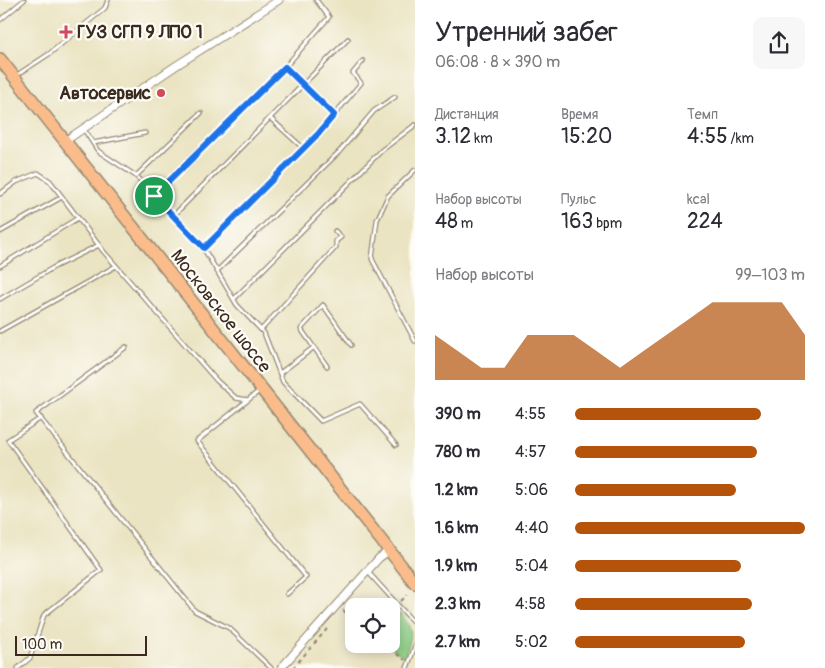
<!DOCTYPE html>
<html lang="ru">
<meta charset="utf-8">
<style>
body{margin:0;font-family:Pangolin,sans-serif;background:#f7f7f7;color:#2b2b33;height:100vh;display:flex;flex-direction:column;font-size:19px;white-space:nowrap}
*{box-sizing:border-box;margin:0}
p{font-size:16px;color:#7c7c81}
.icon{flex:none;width:28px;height:28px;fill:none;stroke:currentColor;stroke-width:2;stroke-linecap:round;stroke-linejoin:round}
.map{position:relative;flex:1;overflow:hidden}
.details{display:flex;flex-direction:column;background:#fff;width:410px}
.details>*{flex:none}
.fabs{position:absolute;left:345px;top:598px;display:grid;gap:10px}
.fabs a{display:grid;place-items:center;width:55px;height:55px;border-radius:10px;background:#fff;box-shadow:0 2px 12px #0003;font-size:25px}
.scale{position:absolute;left:15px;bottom:12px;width:132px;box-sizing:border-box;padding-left:5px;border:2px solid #3b2a1e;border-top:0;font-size:14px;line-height:18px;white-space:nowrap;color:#3b2a1e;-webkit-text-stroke:4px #fdfcf7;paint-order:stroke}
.pin{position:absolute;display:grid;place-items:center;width:42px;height:42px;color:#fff;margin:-21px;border:2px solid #fff;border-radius:50%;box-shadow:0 1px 5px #0007}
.round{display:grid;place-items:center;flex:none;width:52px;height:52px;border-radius:10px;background:#f7f7f7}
.overview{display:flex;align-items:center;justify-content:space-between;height:85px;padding:0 20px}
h1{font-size:28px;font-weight:600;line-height:38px}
.metrics{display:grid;grid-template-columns:repeat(3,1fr);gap:8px;height:85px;padding:5px 20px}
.metrics div{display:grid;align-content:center}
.metrics b{font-size:21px;font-weight:600}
.metrics small{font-size:14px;font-weight:400}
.metrics p{font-size:14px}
.chart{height:140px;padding:10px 20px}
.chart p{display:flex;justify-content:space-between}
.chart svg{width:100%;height:90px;margin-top:5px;fill:#b45309;opacity:.7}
ul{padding:0 20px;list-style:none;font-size:16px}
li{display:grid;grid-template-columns:80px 60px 1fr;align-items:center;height:38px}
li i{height:12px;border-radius:6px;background:#b45309}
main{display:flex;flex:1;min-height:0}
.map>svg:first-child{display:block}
.green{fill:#8bcd85;stroke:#637c52}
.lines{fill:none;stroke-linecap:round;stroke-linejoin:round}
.lane-casing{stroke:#938770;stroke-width:5.5}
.street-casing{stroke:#938770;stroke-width:9}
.primary-casing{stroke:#938770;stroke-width:14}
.path{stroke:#938770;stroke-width:2;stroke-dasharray:4 4;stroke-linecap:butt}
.lane{stroke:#fff;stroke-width:3}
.street{stroke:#fff;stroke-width:7}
.primary{stroke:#fabc8b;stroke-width:11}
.route-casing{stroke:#fff;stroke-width:10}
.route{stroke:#1a73e8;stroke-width:6}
.poi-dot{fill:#d1495b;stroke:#fdfcf7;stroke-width:2}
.labels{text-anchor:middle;stroke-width:4.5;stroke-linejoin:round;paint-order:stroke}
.poi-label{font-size:18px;font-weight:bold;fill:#3b2a1e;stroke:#fdfcf7;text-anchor:start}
.street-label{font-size:18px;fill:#3b2a1e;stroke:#fdfcf7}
</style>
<main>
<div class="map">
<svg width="415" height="668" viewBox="0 0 415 668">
<rect width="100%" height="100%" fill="#fdfcf7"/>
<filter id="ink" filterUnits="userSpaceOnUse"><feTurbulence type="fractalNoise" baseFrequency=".02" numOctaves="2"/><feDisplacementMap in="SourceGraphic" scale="10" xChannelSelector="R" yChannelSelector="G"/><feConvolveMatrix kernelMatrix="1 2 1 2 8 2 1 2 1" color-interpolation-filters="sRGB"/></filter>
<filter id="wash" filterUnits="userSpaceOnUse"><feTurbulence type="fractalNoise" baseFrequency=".0096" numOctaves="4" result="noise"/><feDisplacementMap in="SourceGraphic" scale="20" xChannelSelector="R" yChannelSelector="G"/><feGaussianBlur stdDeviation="1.12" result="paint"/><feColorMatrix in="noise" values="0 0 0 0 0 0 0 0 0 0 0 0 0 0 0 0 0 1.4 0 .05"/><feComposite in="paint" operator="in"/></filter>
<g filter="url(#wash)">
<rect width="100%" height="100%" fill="#ebe4c3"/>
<!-- green -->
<path class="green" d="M401,614C415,631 412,637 404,657L387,644H391V617Z"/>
</g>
<g filter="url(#ink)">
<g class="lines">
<!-- lane casing -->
<g class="lane-casing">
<g id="lane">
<polyline points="0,20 24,0"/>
<polyline points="285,67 334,115"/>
<polyline points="17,75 49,54 105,8 108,0"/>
<polyline points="270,118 303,148"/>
<polyline points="83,128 98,151 136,176 201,244 237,305 264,333 283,382 321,421 360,404 396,445"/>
<polyline points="93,143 145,133"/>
<polyline points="415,170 388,196 377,220 372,259 415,341"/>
<polyline points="136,176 201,113"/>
<polyline points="0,194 16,182 38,173 50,181 104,252 217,381 236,398 248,400 259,391"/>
<polyline points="155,196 285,67 329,17 316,0"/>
<polyline points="174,215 348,39"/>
<polyline points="0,232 62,197"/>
<polyline points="204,248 319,133 361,83 353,73 363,61"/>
<polyline points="0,266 78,218"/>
<polyline points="218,270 339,152 374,111 395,97"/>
<polyline points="0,299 56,266 99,245"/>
<polyline points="234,299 382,150 415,125"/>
<polyline points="261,330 336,247 336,241 341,237 335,231"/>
<polyline points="0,331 116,266"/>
<polyline points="126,347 36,413 195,611 229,628 271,668"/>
<polyline points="327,366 301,329 323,305 351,345"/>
<polyline points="280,373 313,348"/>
<polyline points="248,400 197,441 306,577 287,594"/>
<polyline points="368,572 415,624"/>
<polyline points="18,668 30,658 44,615 101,570 8,440 41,418"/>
<polyline points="407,668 415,646"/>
</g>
</g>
<!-- street casing -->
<g class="street-casing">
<g id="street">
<polyline points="65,141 177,65 279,0"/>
<polyline points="281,668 379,558 390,550"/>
</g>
</g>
<!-- primary casing -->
<g class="primary-casing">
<polyline id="primary" points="0,59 415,583"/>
</g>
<!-- path -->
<g class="path">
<polyline points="401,601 407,595"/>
<polyline points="343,610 354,620"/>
<polyline points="391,615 398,613"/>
<polyline points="384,644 405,660"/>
<polyline points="293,668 327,629"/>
</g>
<!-- lane -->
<use href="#lane" class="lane"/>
<!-- street -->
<use href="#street" class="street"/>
<!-- primary -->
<use href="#primary" class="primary"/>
</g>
</g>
<g class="lines" filter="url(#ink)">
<!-- route casing -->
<g class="route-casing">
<polygon id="route" points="285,67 334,115 319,133 204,248 154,196"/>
</g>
<!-- route -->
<use href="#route" class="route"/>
</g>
<!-- markers -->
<g class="poi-dot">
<path d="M63.5 24.5h5v5h5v5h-5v5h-5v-5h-5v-5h5z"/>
<circle cx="161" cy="93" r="5"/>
</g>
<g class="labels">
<!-- poi labels -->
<g class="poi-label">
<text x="77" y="38">ГУЗ СГП 9 ЛПО 1</text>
<text x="151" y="99" text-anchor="end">Автосервис</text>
</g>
<!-- street labels -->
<g class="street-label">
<text transform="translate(221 311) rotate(52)" y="6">Московское шоссе</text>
</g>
</g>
</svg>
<div class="fabs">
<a><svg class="icon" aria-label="locate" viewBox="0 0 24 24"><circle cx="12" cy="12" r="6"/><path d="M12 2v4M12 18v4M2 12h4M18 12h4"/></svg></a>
</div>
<div class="scale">100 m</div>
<div class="pin" style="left:154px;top:196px;background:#1e9e55"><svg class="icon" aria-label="arrive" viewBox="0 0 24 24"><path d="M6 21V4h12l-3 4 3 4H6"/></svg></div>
</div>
<section class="details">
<div class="overview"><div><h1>Утренний забег</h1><p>06:08 · 8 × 390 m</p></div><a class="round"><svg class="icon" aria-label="share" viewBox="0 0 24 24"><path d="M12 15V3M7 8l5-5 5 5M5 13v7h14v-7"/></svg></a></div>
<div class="metrics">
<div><p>Дистанция</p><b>3.12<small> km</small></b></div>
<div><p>Время</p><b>15:20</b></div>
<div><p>Темп</p><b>4:55<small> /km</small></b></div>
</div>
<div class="metrics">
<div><p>Набор высоты</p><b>48<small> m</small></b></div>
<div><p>Пульс</p><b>163<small> bpm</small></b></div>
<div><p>kcal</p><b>224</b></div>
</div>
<div class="chart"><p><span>Набор высоты</span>99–103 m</p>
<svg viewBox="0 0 160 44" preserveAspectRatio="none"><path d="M0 44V22L10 30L20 38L30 38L40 22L50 22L60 22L70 30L80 38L90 30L100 22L110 14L120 6L130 6L140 6L150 6L160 22V44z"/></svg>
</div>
<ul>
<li><b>390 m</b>4:55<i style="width:81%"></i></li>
<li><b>780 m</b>4:57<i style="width:79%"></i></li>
<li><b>1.2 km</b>5:06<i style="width:70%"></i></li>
<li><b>1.6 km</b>4:40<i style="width:100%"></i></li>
<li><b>1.9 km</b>5:04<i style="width:72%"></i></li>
<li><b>2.3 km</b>4:58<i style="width:77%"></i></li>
<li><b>2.7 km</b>5:02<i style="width:74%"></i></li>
</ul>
</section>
</main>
